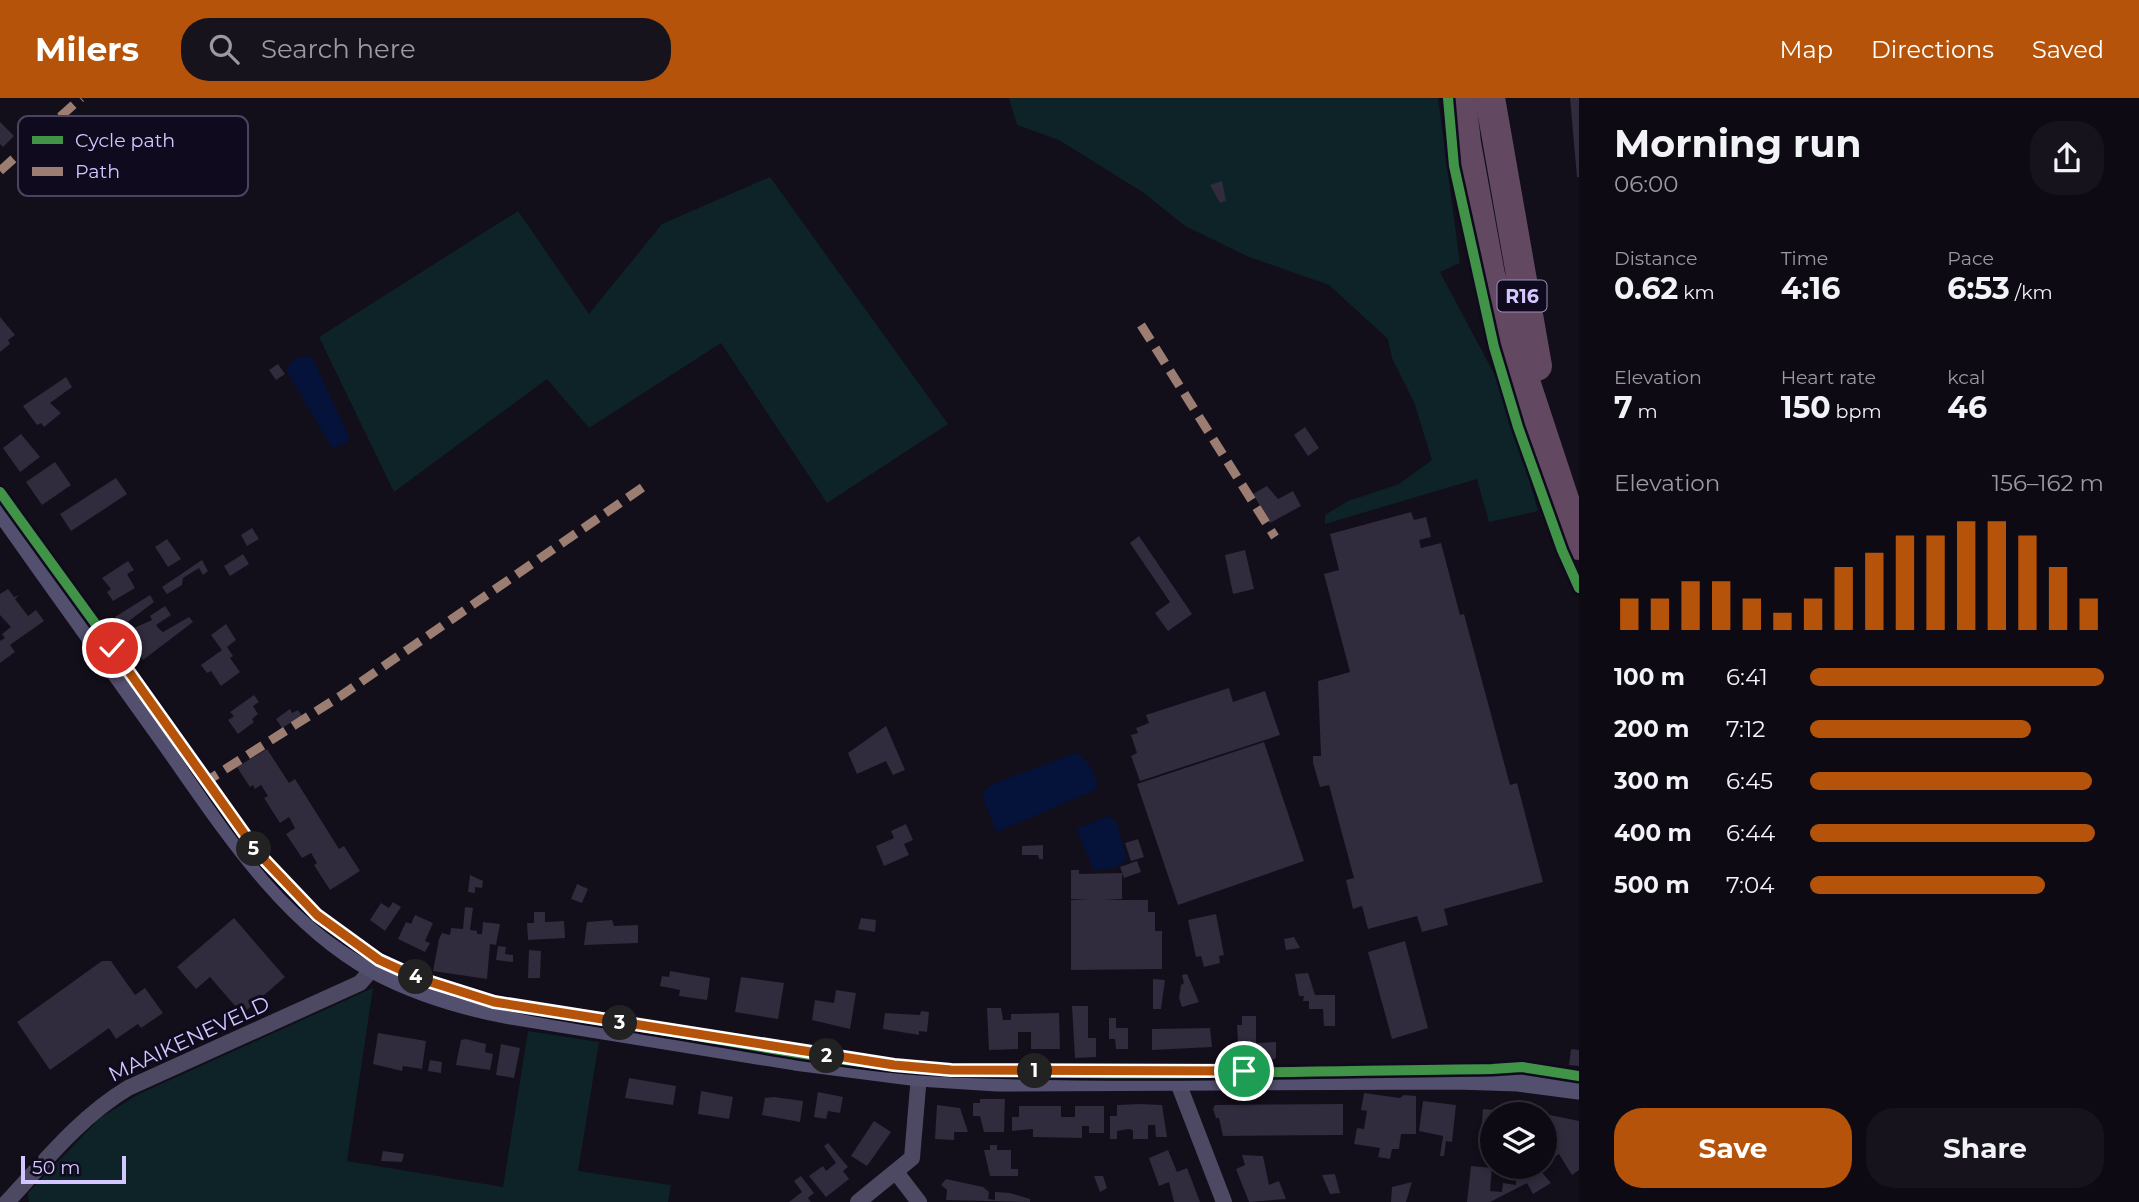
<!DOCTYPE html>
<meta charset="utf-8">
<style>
body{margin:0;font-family:Montserrat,sans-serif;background:#17131d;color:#f1f3f6;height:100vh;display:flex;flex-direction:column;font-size:26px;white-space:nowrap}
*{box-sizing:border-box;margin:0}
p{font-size:23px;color:#9b9aa0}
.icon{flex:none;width:38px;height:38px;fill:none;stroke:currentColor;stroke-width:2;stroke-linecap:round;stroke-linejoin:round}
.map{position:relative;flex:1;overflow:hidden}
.sheet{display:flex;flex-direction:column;background:#0e0a14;width:560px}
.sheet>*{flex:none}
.fabs{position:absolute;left:1480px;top:1004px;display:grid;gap:14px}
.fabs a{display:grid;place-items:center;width:77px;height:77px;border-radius:50%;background:#0e0a14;box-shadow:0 4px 10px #0003,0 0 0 2px #2e2b34;font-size:35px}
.scale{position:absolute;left:21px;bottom:18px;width:105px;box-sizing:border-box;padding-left:7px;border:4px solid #d4c7ff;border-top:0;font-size:19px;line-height:24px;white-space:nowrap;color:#d4c7ff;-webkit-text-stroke:5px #100a1e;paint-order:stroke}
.pin{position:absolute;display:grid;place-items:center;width:60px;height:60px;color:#fff;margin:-30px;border:4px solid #fff;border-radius:50%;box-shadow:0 2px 7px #0007}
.km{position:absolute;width:35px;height:35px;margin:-18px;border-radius:50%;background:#222;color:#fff;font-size:19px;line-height:35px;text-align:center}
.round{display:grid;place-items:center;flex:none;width:74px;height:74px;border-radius:28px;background:#17131d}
.headline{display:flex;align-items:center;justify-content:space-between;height:119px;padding:0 35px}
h1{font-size:38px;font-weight:700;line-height:52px}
.metrics{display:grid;grid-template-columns:repeat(3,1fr);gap:10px;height:119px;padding:7px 35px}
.metrics div{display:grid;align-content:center}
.metrics b{font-size:30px;font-weight:700}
.metrics small{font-size:19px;font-weight:400}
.metrics p{font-size:19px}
.chart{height:196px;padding:14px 35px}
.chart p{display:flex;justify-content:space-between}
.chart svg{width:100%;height:126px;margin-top:7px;stroke:#b45309;stroke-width:6}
.action{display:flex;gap:14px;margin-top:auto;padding:14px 35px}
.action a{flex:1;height:80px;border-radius:28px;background:#b45309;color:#fff;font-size:28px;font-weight:700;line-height:80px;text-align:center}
.action a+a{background:#17131d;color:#f1f3f6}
ul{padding:0 35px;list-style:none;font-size:23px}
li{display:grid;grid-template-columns:112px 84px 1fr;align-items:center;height:52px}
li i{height:18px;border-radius:9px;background:#b45309}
header{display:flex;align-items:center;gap:42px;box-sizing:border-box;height:98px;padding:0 35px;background:#b45309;color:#fff}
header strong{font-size:33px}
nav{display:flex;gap:38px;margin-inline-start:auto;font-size:24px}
.search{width:490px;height:63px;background:#17131d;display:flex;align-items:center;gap:18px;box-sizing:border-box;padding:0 24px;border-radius:28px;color:#9b9aa0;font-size:26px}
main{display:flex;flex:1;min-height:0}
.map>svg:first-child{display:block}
.green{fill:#0d2327}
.water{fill:#05123a}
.building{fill:#302b3d}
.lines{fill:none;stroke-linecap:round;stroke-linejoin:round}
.street{stroke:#4d4963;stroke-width:16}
.secondary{stroke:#534f6e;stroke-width:23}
.highway{stroke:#624861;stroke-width:30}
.quiet{stroke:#9b7d72;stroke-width:9;stroke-dasharray:18 9;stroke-linecap:butt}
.cycleway-casing{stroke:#100a1e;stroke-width:15}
.cycleway{stroke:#419447;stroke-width:10}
.route-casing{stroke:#fff;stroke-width:14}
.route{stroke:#b45309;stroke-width:9}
.labels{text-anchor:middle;stroke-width:6;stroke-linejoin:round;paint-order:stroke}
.shield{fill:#100a1e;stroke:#998ebc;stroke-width:2}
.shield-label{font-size:19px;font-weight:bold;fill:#d4c7ff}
.street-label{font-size:21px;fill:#d4c7ff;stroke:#100a1e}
.key{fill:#100a1e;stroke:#4b4362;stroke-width:2}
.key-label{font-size:19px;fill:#d4c7ff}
</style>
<header>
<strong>Milers</strong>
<div class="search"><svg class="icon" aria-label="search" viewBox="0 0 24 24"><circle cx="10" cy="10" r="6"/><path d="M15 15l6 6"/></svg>Search here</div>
<nav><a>Map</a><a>Directions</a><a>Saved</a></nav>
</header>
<main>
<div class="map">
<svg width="1579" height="1104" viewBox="0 0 1579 1104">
<rect width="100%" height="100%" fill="#120e1a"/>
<!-- green -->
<g class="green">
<polygon points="1009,0 1438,0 1460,165 1440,174 1506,298 1538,413 1489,424 1477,381 1325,426 1325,417 1348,403 1399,386 1432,362 1414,304 1392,260 1388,241 1329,187 1249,159 1185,128 1144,95 1059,42 1017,27"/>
<polygon points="770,79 948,326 827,405 721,245 589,330 547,281 394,394 319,239 518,113 589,216 662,126"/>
<polygon points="373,890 347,1063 503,1089 528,933 599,944 578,1073 671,1087 668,1104 29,1104 28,1095 100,1020 139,996"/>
</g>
<!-- water -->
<g class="water">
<polygon points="305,258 313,261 350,341 347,345 333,350 329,345 288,275 288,269 295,260"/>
<path d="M1075,655C1088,659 1094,675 1098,687L1093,693L997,734L984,703V693L993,686Z"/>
<polygon points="1107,718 1116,723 1127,762 1114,770 1094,772 1076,731"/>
</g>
<!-- building -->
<g class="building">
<polygon points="1570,0 1579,0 1579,79 1577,79"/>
<polygon points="0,24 14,38 3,49 0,46"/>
<polygon points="1222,83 1226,103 1220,105 1210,87"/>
<polygon points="0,219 15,237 8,242 10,246 0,254"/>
<polygon points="278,266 285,276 276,282 269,272"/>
<polygon points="66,279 72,289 50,305 61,315 44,329 41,325 37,327 23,308"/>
<polygon points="1305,329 1319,350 1308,358 1294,337"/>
<polygon points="21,336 40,359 20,374 3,350"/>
<polygon points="55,364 71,387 42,407 26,384"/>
<polygon points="116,380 127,396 71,433 60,416"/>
<polygon points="1267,388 1278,401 1293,393 1301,408 1270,425 1253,396"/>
<polygon points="1411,414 1414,422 1426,419 1431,439 1419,442 1421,450 1441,445 1460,517 1464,516 1510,687 1517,685 1543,784 1444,811 1448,827 1422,834 1417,818 1368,831 1362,808 1353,811 1346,782 1354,780 1329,687 1320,689 1313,665 1313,658 1321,658 1318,583 1350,574 1324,476 1339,472 1330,436"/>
<polygon points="252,430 259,441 247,448 241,437"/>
<polygon points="1139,438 1192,516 1168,533 1155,515 1170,504 1130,445"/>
<polygon points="167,441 181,461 168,469 155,449"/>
<polygon points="1245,452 1254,491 1233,496 1225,457"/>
<polygon points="243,456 249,466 230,478 224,468"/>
<polygon points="202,462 208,473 203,477 199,470 183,480 182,487 167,496 162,489"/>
<polygon points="128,463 134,472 127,476 135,490 113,503 107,494 111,491 102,480"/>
<polygon points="8,491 14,499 19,497 15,501 28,518 36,512 44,523 10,547 15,554 0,565 0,543 5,540 2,536 11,529 0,517 0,496"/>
<polygon points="150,497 154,504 121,529 115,519"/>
<polygon points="165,508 171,517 156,527 160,532 163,534 189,519 193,524 143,562 125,534 152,522 150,518"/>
<polygon points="226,526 236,542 227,549 233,558 230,560 240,574 221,588 211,573 207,575 201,567 222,552 211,537"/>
<polygon points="1229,590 1233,604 1265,593 1280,637 1140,683 1131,658 1137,655 1131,637 1138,635 1136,630 1149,625 1146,617"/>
<polygon points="254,597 259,604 253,608 258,616 252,621 254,624 238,636 228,622 234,618 230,614"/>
<polygon points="290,611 292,615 298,612 302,618 282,630 276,621"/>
<polygon points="886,628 905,672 893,677 886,663 857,676 848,655"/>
<polygon points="1264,644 1304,763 1178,807 1137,686"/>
<polygon points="267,651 289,685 295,681 339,751 344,748 360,773 330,792 314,767 317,765 311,755 302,760 286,736 295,730 289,719 280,725 264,700 268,698 261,687 255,691 253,687 250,689 237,669"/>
<polygon points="906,726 913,742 904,746 909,757 884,768 876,748 894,740 891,733"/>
<polygon points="1138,741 1144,759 1131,763 1125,745"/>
<polygon points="1043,747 1043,761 1039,761 1038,757 1022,757 1022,748"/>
<polygon points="1137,763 1141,774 1124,780 1120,769"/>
<polygon points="1071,772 1079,772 1079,776 1122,775 1122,801 1104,802 1148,802 1148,814 1155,814 1155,833 1162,833 1162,871 1071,872 1071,802 1090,802 1071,801"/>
<polygon points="470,777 483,783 482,790 475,789 475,795 468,794"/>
<polygon points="577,786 588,791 582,805 571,801"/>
<polygon points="393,804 401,809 385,833 370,822 381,805 389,810"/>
<polygon points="465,809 473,810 470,832 477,833 477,836 482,836 483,824 500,826 496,847 490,846 487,881 433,873 439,841 442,835 450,837 451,830 463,831"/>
<polygon points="534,814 545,814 545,824 564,823 565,840 528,842 527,825 534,825"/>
<polygon points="1216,816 1224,857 1219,858 1220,865 1204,869 1201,858 1196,859 1188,822"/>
<polygon points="415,817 433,825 425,843 430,845 425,854 398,841 406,824 411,826"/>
<polygon points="234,820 285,879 242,916 210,879 196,891 177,869"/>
<polygon points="861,820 876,822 875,834 858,831"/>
<polygon points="612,822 614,828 638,827 638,845 584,847 587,824"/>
<polygon points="1294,839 1300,850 1286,852 1284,841"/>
<polygon points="1405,843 1428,930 1392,941 1368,854"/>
<polygon points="498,848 506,849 505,856 513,857 513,864 496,862"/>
<polygon points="529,852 541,853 540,880 528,880"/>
<polygon points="102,863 111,863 135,897 145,890 163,915 141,930 138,926 116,941 109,930 50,972 17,924"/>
<polygon points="670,873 710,880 707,902 679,898 680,892 660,888 662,878 669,879"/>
<polygon points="1308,875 1315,897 1335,897 1335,928 1324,928 1323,911 1309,911 1309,903 1303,903 1304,898 1299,898 1295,876"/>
<polygon points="1187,876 1199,904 1182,909 1179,900 1181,887 1184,885 1182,877"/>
<polygon points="741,879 784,885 778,921 735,914"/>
<polygon points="1153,881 1165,882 1161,911 1153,911"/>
<polygon points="836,892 856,895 850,931 812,922 815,902 834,905"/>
<polygon points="1072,908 1088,908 1088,940 1096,940 1096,959 1075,960"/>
<polygon points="987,910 1001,910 1003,922 1011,922 1011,916 1059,915 1060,951 1031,951 1031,934 1018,934 1018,951 989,952"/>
<polygon points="921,913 929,914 927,934 919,933 919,937 883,931 885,915 920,917"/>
<polygon points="1242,918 1256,918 1256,945 1276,944 1276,960 1267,964 1250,963 1250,945 1238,945 1237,927 1242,927"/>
<polygon points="1109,920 1116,920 1116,930 1128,930 1128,951 1116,951 1115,941 1109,941"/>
<polygon points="1210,930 1212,949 1152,952 1152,931"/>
<polygon points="378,935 426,943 422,971 403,968 402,973 373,966"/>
<polygon points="466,941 486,946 485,954 493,956 490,972 456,967 461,942"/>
<polygon points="501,946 520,950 514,980 496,977"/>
<polygon points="1571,951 1579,952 1579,968 1569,967"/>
<polygon points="430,962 442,964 441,975 428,973"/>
<polygon points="629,980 676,988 673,1007 625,1000"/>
<polygon points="701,993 733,999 729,1021 698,1016"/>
<polygon points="818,994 843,999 840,1015 828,1013 826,1021 814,1019"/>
<polygon points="1364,995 1400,1000 1404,997 1416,998 1416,1036 1401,1036 1399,1051 1392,1051 1390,1061 1378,1059 1380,1050 1354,1046 1357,1030 1364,1031 1367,1013 1361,1012"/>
<polygon points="774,999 803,1003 800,1024 762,1017 765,1000"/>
<polygon points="980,1001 1005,1001 1004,1034 984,1034 980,1018 973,1018 973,1005 980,1005"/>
<polygon points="1423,1003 1456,1007 1452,1044 1446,1043 1444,1058 1440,1058 1443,1038 1419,1033"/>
<polygon points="1140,1006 1162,1007 1167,1039 1156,1039 1155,1027 1148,1027 1148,1041 1133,1041 1133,1032 1129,1031 1117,1033 1117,1041 1110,1041 1110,1018 1117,1018 1117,1007"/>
<polygon points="1343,1006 1343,1037 1223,1038 1219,1020 1216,1020 1213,1011 1215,1007"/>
<polygon points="937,1007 960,1010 968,1034 954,1034 954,1042 935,1041"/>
<polygon points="1019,1008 1061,1008 1061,1019 1075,1019 1075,1008 1104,1008 1104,1035 1089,1035 1089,1028 1082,1028 1082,1040 1033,1039 1033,1031 1012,1033 1012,1019 1019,1019"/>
<polygon points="1483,1011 1497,1012 1497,1017 1493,1017 1493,1039 1481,1038"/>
<polygon points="1550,1017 1579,1023 1579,1072 1572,1077 1559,1056 1546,1064"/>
<polygon points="874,1023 891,1034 867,1068 851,1058"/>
<polygon points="828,1045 848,1069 843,1073 849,1081 826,1099 809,1078 823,1068 826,1073 836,1065 824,1048"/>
<polygon points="990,1047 997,1047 997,1052 1011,1052 1011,1071 1018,1071 1018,1078 990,1078 984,1052 990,1052"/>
<polygon points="1168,1052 1177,1074 1187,1070 1200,1104 1174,1104 1169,1084 1159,1088 1149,1060"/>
<polygon points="383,1053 404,1056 402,1064 381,1063"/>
<polygon points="1242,1057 1263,1058 1269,1087 1279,1083 1286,1101 1249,1104 1236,1071 1245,1067"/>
<polygon points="1471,1068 1492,1070 1490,1093 1502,1094 1503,1085 1516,1087 1517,1069 1539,1071 1551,1085 1533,1096 1527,1085 1490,1104 1467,1104"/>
<polygon points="1335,1076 1340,1095 1330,1096 1322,1077"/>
<polygon points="801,1078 814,1095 808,1100 811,1104 789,1104 802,1094 794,1083"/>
<polygon points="1094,1078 1103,1078 1107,1090 1100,1094"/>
<polygon points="946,1081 983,1089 989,1094 988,1101 995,1102 995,1094 1010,1095 1030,1101 1030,1104 946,1102 947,1092 941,1087"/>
<polygon points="1412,1084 1406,1104 1391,1104 1392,1089"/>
</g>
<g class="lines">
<!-- street -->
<g class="street">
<polyline points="1177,982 1224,1104"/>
<polyline points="896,1074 919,1104"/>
<path d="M7,1104C45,1063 80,1019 128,990L360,885L374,869"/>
<polyline points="858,1104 912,1060 919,977"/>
</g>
<!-- secondary -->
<path class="secondary" d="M0,409C53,484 107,559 160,633C221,718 281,818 375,870C418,893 462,906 510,915L795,961L919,977L997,982L1457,980L1518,982L1579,990"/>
<!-- highway -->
<g class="highway">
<polyline points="1461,0 1466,45 1490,177 1579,447"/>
<polyline points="1490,0 1537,268"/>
</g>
<!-- quiet -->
<g class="quiet">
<polyline points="0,73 81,0"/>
<polyline points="1141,227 1275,439"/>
<polyline points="202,686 342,597 649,385"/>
</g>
<!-- cycleway casing -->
<g class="cycleway-casing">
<g id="cycleway">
<polyline points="1448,0 1454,68 1494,249 1518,329 1562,452 1579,490"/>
<path d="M0,394C56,472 113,549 168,627C214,693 256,765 318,818C411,898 527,910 642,929C745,945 849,968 953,972C1132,979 1313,973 1492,971L1522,969L1579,978"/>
</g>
</g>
<!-- cycleway -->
<use href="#cycleway" class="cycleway"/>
</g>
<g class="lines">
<!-- route casing -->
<g class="route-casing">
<polyline id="route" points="112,550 258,755 317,817 379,862 421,881 494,904 894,967 951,972 1244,973"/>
</g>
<!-- route -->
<use href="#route" class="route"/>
</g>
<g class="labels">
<!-- shield labels -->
<rect class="shield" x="1497.5" y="182.5" width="49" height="31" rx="5"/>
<g class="shield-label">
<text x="1522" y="205">R16</text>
</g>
<!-- street labels -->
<g class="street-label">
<text transform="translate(189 941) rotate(-25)" y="7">MAAIKENEVELD</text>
</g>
</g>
<!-- legend -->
<rect x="18" y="18" width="230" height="80" rx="10" class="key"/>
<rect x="32" y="38" width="31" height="8" fill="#419447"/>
<rect x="32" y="69" width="31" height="9" fill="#9b7d72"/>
<g class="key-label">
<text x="75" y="49">Cycle path</text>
<text x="75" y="80">Path</text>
</g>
</svg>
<div class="fabs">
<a><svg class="icon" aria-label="layers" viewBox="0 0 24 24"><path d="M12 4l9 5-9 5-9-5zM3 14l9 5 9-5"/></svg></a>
</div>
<div class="scale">50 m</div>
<div class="pin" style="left:1244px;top:973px;background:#1e9e55"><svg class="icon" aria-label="arrive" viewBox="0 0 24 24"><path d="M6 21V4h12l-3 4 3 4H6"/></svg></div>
<div class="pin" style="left:112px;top:550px;background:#d93025"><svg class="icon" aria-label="check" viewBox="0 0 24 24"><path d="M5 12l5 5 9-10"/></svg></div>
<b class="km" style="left:1035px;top:973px">1</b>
<b class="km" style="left:827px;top:958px">2</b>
<b class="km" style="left:620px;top:925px">3</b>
<b class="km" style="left:416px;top:879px">4</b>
<b class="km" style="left:254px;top:751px">5</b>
</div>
<section class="sheet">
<div class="headline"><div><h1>Morning run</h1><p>06:00</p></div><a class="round"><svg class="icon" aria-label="share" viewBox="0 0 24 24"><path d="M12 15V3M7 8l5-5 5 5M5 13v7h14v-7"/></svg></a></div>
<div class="metrics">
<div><p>Distance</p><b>0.62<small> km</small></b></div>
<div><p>Time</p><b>4:16</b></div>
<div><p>Pace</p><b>6:53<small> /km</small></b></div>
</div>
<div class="metrics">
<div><p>Elevation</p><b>7<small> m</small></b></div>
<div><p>Heart rate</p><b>150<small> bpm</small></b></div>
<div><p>kcal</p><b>46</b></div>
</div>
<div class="chart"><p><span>Elevation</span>156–162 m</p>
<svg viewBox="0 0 160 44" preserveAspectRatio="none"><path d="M5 44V33M15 44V33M25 44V27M35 44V27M45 44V33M55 44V38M65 44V33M75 44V22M85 44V17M95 44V11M105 44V11M115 44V6M125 44V6M135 44V11M145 44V22M155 44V33"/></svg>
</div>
<ul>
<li><b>100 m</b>6:41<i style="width:100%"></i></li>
<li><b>200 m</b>7:12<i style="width:75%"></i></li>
<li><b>300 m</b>6:45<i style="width:96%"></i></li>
<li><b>400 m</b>6:44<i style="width:97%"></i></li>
<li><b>500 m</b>7:04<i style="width:80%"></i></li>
</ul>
<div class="action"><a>Save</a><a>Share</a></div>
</section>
</main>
